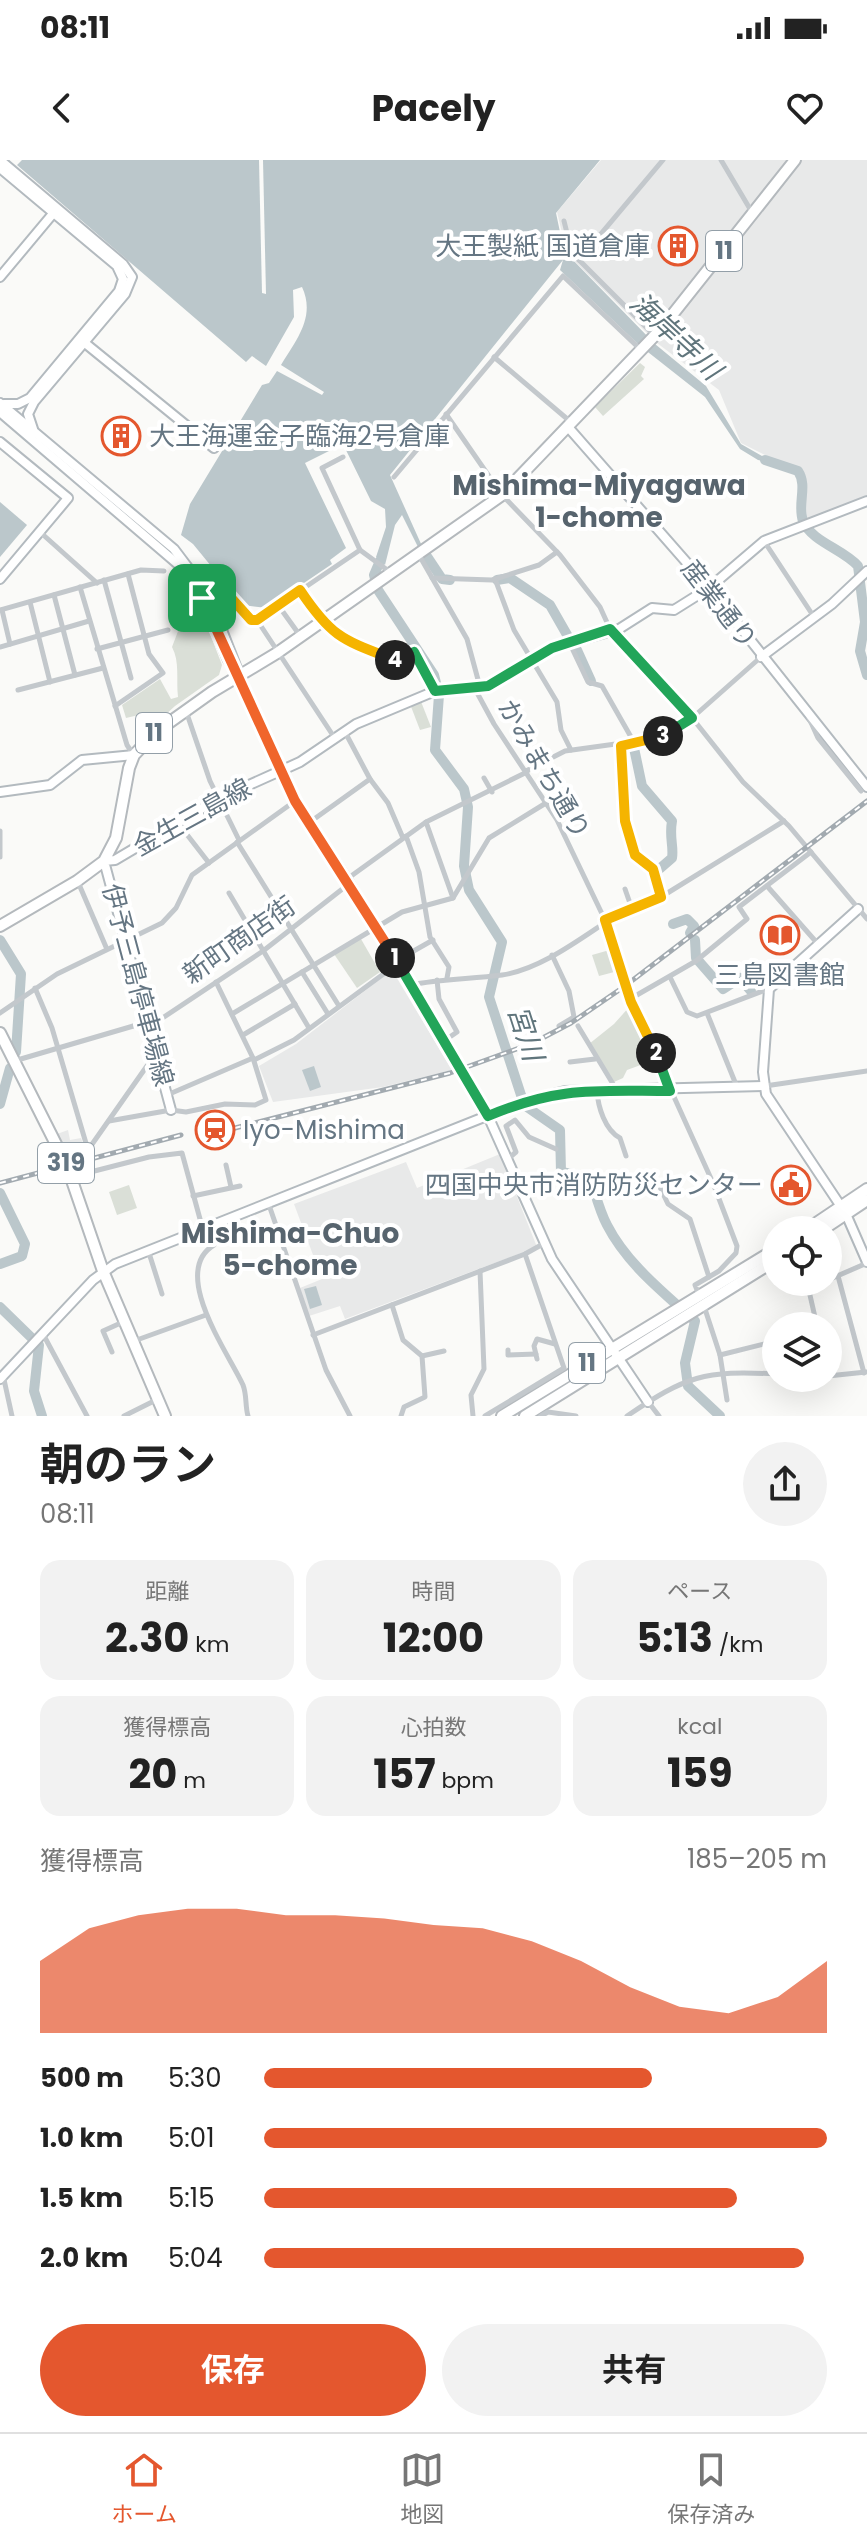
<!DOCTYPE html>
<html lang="ja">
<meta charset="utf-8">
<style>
body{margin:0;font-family:Poppins,"Noto Sans JP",sans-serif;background:#f2f2f2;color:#222;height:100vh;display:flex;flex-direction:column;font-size:30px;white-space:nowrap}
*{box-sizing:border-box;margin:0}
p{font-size:26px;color:#767676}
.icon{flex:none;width:44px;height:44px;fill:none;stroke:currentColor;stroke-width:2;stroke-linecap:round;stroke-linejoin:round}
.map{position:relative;height:1256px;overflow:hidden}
.side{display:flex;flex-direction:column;background:#fff;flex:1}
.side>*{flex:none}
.tools{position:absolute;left:762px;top:1056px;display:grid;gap:16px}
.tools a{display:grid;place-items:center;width:80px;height:80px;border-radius:50%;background:#fff;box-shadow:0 8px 32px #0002;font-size:40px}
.pin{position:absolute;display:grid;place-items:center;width:68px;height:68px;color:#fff;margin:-34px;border-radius:16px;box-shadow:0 4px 12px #0006}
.km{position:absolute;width:40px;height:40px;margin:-20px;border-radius:50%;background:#222;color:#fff;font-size:22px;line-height:40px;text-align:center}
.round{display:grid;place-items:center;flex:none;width:84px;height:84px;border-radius:42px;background:#f2f2f2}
.head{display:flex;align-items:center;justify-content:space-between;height:136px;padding:0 40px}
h1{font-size:44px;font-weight:700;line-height:60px}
.metrics{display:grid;grid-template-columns:repeat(3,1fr);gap:12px;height:136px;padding:8px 40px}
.metrics div{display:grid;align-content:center;border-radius:20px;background:#f2f2f2;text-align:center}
.metrics b{font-size:40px;font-weight:700}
.metrics small{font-size:22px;font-weight:400}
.metrics p{font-size:22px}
.chart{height:224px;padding:16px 40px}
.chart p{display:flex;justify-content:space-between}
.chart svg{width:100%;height:144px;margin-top:8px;fill:#e4572e;opacity:.7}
.cta{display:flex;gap:16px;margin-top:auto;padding:16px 40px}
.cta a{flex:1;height:92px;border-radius:48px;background:#e4572e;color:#fff;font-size:32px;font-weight:700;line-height:92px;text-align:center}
.cta a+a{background:#f2f2f2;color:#222}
ul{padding:0 40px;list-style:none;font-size:26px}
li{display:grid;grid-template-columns:128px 96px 1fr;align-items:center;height:60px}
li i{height:20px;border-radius:10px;background:#e4572e}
.status{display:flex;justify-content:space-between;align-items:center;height:56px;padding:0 40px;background:#fff;direction:ltr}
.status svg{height:22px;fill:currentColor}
header{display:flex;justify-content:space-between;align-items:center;height:104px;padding:0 40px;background:#fff;font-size:36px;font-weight:700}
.tabs{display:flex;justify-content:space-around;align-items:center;height:112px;border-top:2px solid #e0e0e0;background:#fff;font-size:22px;color:#767676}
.tabs a{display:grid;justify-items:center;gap:4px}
.tabs .on{color:#e4572e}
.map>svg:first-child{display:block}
.built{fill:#e8e9e9}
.green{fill:#dadfd7}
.water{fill:#bbc7cb}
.pier{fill:#fafaf8}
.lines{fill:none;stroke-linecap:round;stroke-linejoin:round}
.river{stroke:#bbc7cb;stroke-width:10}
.secondary-casing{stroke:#b3babf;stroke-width:12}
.highway-casing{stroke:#b4b9bd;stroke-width:14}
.street{stroke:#c3c8cc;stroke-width:5}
.secondary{stroke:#fff;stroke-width:8}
.highway{stroke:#fff;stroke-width:10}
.rail-casing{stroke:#a2aab0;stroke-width:5}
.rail{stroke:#fff;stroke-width:2;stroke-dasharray:6;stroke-linecap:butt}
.split-1-casing{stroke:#fff;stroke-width:16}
.split-2-casing{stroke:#fff;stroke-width:16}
.split-3-casing{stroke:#fff;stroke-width:16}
.split-4-casing{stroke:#fff;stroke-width:16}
.split-5-casing{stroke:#fff;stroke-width:16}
.split-1{stroke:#f0652b;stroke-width:10}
.split-2{stroke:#22a559;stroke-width:10}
.split-3{stroke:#f5b400;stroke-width:10}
.split-4{stroke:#22a559;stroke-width:10}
.split-5{stroke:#f5b400;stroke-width:10}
.labels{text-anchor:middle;stroke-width:8;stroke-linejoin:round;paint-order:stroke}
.shield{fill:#fff;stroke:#939fa8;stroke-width:2}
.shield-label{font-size:24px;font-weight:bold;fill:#657683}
.poi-label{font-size:26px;fill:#657683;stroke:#fff;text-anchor:end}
.street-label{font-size:26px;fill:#657683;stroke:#fff}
.water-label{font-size:28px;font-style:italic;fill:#60757c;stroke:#fff}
.neighbourhood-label{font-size:28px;font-weight:bold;fill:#57646e;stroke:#fff}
</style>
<div class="status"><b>08:11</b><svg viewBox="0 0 49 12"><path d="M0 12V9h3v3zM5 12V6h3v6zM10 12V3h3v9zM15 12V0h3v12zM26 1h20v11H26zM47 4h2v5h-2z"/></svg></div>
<header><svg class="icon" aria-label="back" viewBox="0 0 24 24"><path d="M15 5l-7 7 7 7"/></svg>Pacely<svg class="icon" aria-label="heart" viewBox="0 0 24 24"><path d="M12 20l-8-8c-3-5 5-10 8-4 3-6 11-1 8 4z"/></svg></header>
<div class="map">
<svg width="867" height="1256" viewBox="0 0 867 1256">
<rect width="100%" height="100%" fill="#fafaf8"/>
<!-- built -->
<g class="built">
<polygon points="601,0 867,0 867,335 807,362 805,315 741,283 719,230 657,183 567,94 557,52"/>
<polygon points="392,810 452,910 383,927 273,942 259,906 296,884"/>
<polygon points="68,970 70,980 81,978 84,986 65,992 57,974"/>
<polygon points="500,994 537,1087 345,1159 340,1146 309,1156 300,1128 322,1119 294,1044 406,1002 417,1028"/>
</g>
<!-- green -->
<g class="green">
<polygon points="640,203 645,207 641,216 644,219 603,256 595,247"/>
<path d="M182,420L202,453L222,505L219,515L175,546L152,567L143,554L126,558L122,545L160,519L171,539L178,537C176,519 180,502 172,487L180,466Z"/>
<polygon points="420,539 431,567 420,570 410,544"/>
<polygon points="361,779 380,812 357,828 334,794"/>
<polygon points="613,789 618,811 599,816 592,795"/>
<polygon points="631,845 657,899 627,910 623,918 614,922 589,884 614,864"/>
<polygon points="129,1025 137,1048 117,1055 109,1032"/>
</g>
<!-- water -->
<g class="water">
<path d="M22,0H600L556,53L565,96L567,94L655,184L706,226L741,284L762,296L776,300V304L758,300L740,289L705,237L639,185L560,110L563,100L390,315L422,386L419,389L402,355L395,365L385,405L376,397L386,367L385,349L371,341L343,284L305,303L346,388L330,400L332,404L267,448L243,445L193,384L181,375L190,344L262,225L269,223L277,211L322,235L324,232L281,205C296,180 316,157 302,127L293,130L294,157L266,206L252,196L246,202L17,5Z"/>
<polygon points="0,342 27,365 0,397"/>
<polygon points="314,906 321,927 310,931 302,910"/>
<polygon points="316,1126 322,1145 310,1149 304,1129"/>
</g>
<!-- pier -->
<polygon class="pier" points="259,0 263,0 266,134 262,133"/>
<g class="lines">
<!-- river -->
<g class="river">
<path d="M765,300L798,311C808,326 797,344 803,361C812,382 843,389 858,406L865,462L860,491L867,515"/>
<polyline points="426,395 442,419 450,420"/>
<path d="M380,401L374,415L378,430L434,515L439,535L435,590L464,629L468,647L464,706L469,730L502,782L489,837L521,935L527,947L560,970L561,1012L590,1017C595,1032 599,1050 607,1065C627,1104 663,1132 695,1161L685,1203L688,1226L720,1256"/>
<polyline points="497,420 510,418 550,445 570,480"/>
<polyline points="577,490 591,521"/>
<path d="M634,588L642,626L672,661C669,678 674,686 672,698L657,711"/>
<polyline points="673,764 687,759 694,766 690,773"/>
<polyline points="0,780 21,814 16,892"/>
<polyline points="695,780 696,798 723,829 740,818 751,831"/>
<polyline points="0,944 10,908"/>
<polyline points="0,1033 25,1084 22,1096 0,1104"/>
<polyline points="0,1147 39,1185 34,1231 42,1256"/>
</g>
<!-- secondary casing -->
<g class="secondary-casing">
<g id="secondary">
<polyline points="0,0 123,104 132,117 125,134 34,242 28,254 33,269"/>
<polyline points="0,8 117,106 123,119 119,131 30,238 18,244 4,244"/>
<polyline points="0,117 56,50"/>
<polyline points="80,179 214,288"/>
<polyline points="0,243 174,389 208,434 259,565 295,641 347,719 488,956 552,1099 648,1242"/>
<polyline points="0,252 180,406 202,438 228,500 237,512"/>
<polyline points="568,267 709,428 867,627"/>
<polyline points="0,282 68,338 0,419"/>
<polyline points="761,497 832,444 867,411"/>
<polyline points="0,632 50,625 82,600 134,595"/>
<polyline points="858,749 769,829 763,912 766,934 846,1054 867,1102"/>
<polyline points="171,950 104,701 115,700 218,639 300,602 356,564 435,531 488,526 552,488 619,469 652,448 674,450 709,428 764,381 867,341"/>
<polyline points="0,1219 93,1120 115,1104 522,942 565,931 763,926"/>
</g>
</g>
<!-- highway casing -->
<g class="highway-casing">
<g id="highway">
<polyline points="0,766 77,721 104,701 116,678 129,608 134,595 156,572 212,532 277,493 502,335 661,169 795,0"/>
<polyline points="0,873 67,1006 103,1111 165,1256"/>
<polyline points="806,1070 867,1029"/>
<polyline points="822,1070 867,1040"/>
<polyline points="502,1256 776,1089"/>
<polyline points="525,1256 776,1100"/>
</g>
</g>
<!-- street -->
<g class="street">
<polyline points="721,0 753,54"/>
<polyline points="564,61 572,93 655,176"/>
<polyline points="579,100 663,0"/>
<polyline points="494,197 572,263"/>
<polyline points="446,254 502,335 560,395 600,447 610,469 629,493 674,535 743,622 789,666 867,759"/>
<polyline points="343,297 322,308 360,390 390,412"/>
<polyline points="394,317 563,116 641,190"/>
<polyline points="40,372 97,423"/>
<polyline points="764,381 814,457"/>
<polyline points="419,395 467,479 480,527"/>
<polyline points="432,418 492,420 539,405 557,392"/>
<polyline points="495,419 514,470 557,542 561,570 571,590"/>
<polyline points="104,420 131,518"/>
<polyline points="80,427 127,585 133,594"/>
<polyline points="300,430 321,461 345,482 394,500 414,492 435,530"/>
<polyline points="54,435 75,515"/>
<polyline points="206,436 225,431 251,460 257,460 360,390"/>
<polyline points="30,442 50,522"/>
<polyline points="278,445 301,477"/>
<polyline points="0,450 141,410 164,411"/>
<polyline points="2,450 10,484"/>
<polyline points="257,460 334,577"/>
<polyline points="570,484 588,522 602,526 635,584"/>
<polyline points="0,487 89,461"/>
<polyline points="97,489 168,470"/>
<polyline points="475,529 494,564 557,660 605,760 631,842 713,1023 737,1086 736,1093 719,1111 695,1125 700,1137"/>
<polyline points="18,530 103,508"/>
<polyline points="115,546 163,513 149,494 128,414"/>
<polyline points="186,551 210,621 239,680"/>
<polyline points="809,558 818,578 861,631"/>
<polyline points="345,572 370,619"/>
<polyline points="621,586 625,661 635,695 653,709 661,737"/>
<polyline points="526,611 565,591 659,578 692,558 761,497"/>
<polyline points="484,618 492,632"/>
<polyline points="310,662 370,619 388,643 403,678"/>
<polyline points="426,662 453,738"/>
<polyline points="178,663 209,703"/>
<polyline points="0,671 0,697"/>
<polyline points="406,676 419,712 430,777 449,807 447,818"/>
<polyline points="237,682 339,846"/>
<polyline points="347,719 426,662 527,612"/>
<polyline points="78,722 106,787"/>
<polyline points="767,726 818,784"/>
<polyline points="625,729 632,749"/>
<polyline points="229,733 309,868"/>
<polyline points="605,760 661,737 784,661"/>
<polyline points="552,795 569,831 574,857 559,866"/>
<polyline points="396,801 433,780"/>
<polyline points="302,812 328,854"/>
<polyline points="670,817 687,852 697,856 768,829"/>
<polyline points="437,820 439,839 457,872 444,881"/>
<path d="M410,825C441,819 471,819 502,815C538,810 576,782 606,762"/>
<polyline points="35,828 52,868 88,990"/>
<polyline points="630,839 696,801 747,759 739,747 811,692"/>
<polyline points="0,853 57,814 162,763 176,748 192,715 295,641"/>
<polyline points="707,853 737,927"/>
<polyline points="232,854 402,752 453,738 489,678 546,643"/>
<polyline points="578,866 613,924 614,931"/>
<polyline points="149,867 263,791 350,723"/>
<polyline points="243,875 295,844"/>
<polyline points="254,900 294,880 397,804"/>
<polyline points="14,901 147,862"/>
<polyline points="570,902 595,899"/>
<polyline points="765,926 867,911"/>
<path d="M597,931C598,947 605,970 620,978L626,996"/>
<polyline points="167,935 253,898"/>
<polyline points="109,961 171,950 186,952 225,944 255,945 266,940 253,898 216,822"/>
<polyline points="509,998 516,992 506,966 515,960 529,977 556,989"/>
<polyline points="65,1001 88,990 156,893"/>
<polyline points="226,1005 231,1027"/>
<polyline points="71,1017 149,997 182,993 203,1070"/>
<polyline points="657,1021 668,1044 690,1059 709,1117"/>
<polyline points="193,1036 240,1026"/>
<polyline points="269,1045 326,1210 350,1256"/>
<path d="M209,1069L214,1085C169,1112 229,1194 243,1225C247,1235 245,1246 248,1256"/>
<polyline points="149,1093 162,1134"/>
<polyline points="838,1116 864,1213"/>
<polyline points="828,1120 867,1103"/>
<polyline points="807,1122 817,1166"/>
<polyline points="810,1127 824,1122"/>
<polyline points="392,1145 403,1180 422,1196 425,1237 404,1247 401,1256"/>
<polyline points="704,1146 720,1195 727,1240"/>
<polyline points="43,1174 87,1256"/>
<polyline points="313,1175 525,1094 543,1084"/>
<polyline points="134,1181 206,1155"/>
<polyline points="508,1190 508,1195 536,1194"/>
<polyline points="112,1192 103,1171 123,1162"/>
<polyline points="720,1195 776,1181"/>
<polyline points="422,1196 444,1191"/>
<polyline points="537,1199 534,1186 537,1179 555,1184"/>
<polyline points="3,1215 12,1256"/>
<polyline points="828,1216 866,1212"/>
<polyline points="649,1243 659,1256"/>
<polyline points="124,1256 158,1239"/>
<polyline points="473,1256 471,1235 484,1209 480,1111"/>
<polyline points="485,1256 564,1208 525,1094"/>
<polyline points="541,1256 548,1252 576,1256"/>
<path d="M627,1256C686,1216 704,1210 776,1214"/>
</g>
<!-- secondary -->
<use href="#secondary" class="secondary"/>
<!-- highway -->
<use href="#highway" class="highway"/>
<!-- rail casing -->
<g class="rail-casing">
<g id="rail">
<polyline points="200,977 450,913 533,883 571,863 625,826 867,641"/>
<polyline points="0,1023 181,975"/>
</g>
</g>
<!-- rail -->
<use href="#rail" class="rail"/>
</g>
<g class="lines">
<!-- split-1 casing -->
<g class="split-1-casing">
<polyline id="split-1" points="202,438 295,641 395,798"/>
</g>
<!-- split-2 casing -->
<g class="split-2-casing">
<path id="split-2" d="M395,798L488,956C559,926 596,931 670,931L656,893"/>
</g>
<!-- split-3 casing -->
<g class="split-3-casing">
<polyline id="split-3" points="656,893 631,842 605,760 661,737 653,709 635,695 625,661 621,586 663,576"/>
</g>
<!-- split-4 casing -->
<g class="split-4-casing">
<polyline id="split-4" points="395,500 414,492 435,531 488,526 552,488 610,469 692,558 663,576"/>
</g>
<!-- split-5 casing -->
<g class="split-5-casing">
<path id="split-5" d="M202,438L216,430L225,431L251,460H257L300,430C332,478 343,480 395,500"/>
</g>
<!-- split-1 -->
<use href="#split-1" class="split-1"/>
<!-- split-2 -->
<use href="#split-2" class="split-2"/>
<!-- split-3 -->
<use href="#split-3" class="split-3"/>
<!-- split-4 -->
<use href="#split-4" class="split-4"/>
<!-- split-5 -->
<use href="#split-5" class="split-5"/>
</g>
<!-- icons -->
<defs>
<g id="building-ring" transform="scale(2)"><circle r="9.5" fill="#fff" stroke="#e4572e" stroke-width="1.5"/><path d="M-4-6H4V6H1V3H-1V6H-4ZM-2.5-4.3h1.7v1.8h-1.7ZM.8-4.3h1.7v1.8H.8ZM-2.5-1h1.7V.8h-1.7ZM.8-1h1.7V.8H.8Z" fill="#e4572e"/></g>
<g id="library-ring" transform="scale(2)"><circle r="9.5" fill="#fff" stroke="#e4572e" stroke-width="1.5"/><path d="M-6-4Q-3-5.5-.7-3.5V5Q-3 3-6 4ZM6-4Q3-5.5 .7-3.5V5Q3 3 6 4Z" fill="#e4572e"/></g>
<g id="station-ring" transform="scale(2)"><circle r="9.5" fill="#fff" stroke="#e4572e" stroke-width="1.5"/><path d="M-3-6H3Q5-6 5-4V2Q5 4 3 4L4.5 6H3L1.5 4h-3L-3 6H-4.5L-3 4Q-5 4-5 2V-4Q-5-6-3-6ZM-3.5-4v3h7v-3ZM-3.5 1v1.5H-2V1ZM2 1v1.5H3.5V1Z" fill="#e4572e"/></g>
<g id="civic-ring" transform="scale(2)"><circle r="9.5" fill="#fff" stroke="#e4572e" stroke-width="1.5"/><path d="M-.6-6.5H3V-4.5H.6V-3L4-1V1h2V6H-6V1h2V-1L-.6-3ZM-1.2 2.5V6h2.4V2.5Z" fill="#e4572e"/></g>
</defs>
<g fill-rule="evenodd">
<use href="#building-ring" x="678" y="86"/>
<use href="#building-ring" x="121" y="276"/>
<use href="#library-ring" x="780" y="775"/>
<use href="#station-ring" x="215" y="970"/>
<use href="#civic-ring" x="791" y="1025"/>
</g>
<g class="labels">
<!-- shield labels -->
<g class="shield">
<rect x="706" y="71" width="36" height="40" rx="6"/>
<rect x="136" y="553" width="36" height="40" rx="6"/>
<rect x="38" y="983" width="56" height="40" rx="6"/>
<rect x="569" y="1183" width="36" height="40" rx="6"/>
</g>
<g class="shield-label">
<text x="724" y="99">11</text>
<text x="154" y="581">11</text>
<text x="66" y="1011">319</text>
<text x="587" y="1211">11</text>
</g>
<!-- poi labels -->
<g class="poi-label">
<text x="650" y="95">大王製紙 国道倉庫</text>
<text x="149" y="285" text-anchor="start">大王海運金子臨海2号倉庫</text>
<text x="780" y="824" text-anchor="middle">三島図書館</text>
<text x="243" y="979" text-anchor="start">Iyo-Mishima</text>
<text x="763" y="1034">四国中央市消防防災センター</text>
</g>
<!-- street labels -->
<g class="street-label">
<text transform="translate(719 444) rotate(52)" y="9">産業通り</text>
<text transform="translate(544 609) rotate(60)" y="9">かみまち通り</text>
<text transform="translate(192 657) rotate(-29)" y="9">金生三島線</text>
<text transform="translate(239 780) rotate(-35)" y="9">新町商店街</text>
<text transform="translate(138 825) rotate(75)" y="9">伊予三島停車場線</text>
</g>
<!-- water labels -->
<g class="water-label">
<text transform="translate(676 176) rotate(43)" y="10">海岸寺川</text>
<text transform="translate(526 873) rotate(72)" y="10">宮川</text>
</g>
<!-- neighbourhood labels -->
<g class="neighbourhood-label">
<text x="599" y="335">Mishima-Miyagawa<tspan x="599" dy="32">1-chome</tspan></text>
<text x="290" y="1083">Mishima-Chuo<tspan x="290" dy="32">5-chome</tspan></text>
</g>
</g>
</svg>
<div class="tools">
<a><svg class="icon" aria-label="locate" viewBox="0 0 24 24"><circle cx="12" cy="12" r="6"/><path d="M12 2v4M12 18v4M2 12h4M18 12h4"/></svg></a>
<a><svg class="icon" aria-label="layers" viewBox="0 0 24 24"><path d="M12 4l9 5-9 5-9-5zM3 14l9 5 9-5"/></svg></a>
</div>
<div class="pin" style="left:202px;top:438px;background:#1e9e55"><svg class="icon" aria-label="arrive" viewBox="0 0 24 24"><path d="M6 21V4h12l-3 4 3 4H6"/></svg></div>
<b class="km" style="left:395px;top:798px">1</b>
<b class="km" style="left:656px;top:893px">2</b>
<b class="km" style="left:663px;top:576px">3</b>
<b class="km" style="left:395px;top:500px">4</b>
</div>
<section class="side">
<div class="head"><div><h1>朝のラン</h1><p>08:11</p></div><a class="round"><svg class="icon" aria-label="share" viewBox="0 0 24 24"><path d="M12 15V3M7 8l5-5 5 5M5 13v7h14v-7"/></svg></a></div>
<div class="metrics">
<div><p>距離</p><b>2.30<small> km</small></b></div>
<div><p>時間</p><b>12:00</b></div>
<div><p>ペース</p><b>5:13<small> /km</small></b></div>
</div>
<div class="metrics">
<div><p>獲得標高</p><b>20<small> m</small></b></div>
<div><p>心拍数</p><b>157<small> bpm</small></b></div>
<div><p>kcal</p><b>159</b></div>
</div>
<div class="chart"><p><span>獲得標高</span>185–205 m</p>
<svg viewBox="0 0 160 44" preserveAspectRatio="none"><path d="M0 44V22L10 12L20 8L30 6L40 6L50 8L60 8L70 9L80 11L90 12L100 16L110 22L120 30L130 36L140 38L150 33L160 22V44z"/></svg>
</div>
<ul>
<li><b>500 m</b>5:30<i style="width:69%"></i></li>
<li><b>1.0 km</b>5:01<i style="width:100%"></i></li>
<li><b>1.5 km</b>5:15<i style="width:84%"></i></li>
<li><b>2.0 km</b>5:04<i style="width:96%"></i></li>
</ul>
<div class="cta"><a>保存</a><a>共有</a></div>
</section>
<nav class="tabs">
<a class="on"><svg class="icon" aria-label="home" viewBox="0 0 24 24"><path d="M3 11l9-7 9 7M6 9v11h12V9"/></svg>ホーム</a>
<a><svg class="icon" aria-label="map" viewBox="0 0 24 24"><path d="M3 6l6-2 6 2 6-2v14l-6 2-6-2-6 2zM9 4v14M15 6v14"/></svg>地図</a>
<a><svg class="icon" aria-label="saved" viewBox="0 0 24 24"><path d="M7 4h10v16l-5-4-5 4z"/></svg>保存済み</a>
</nav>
